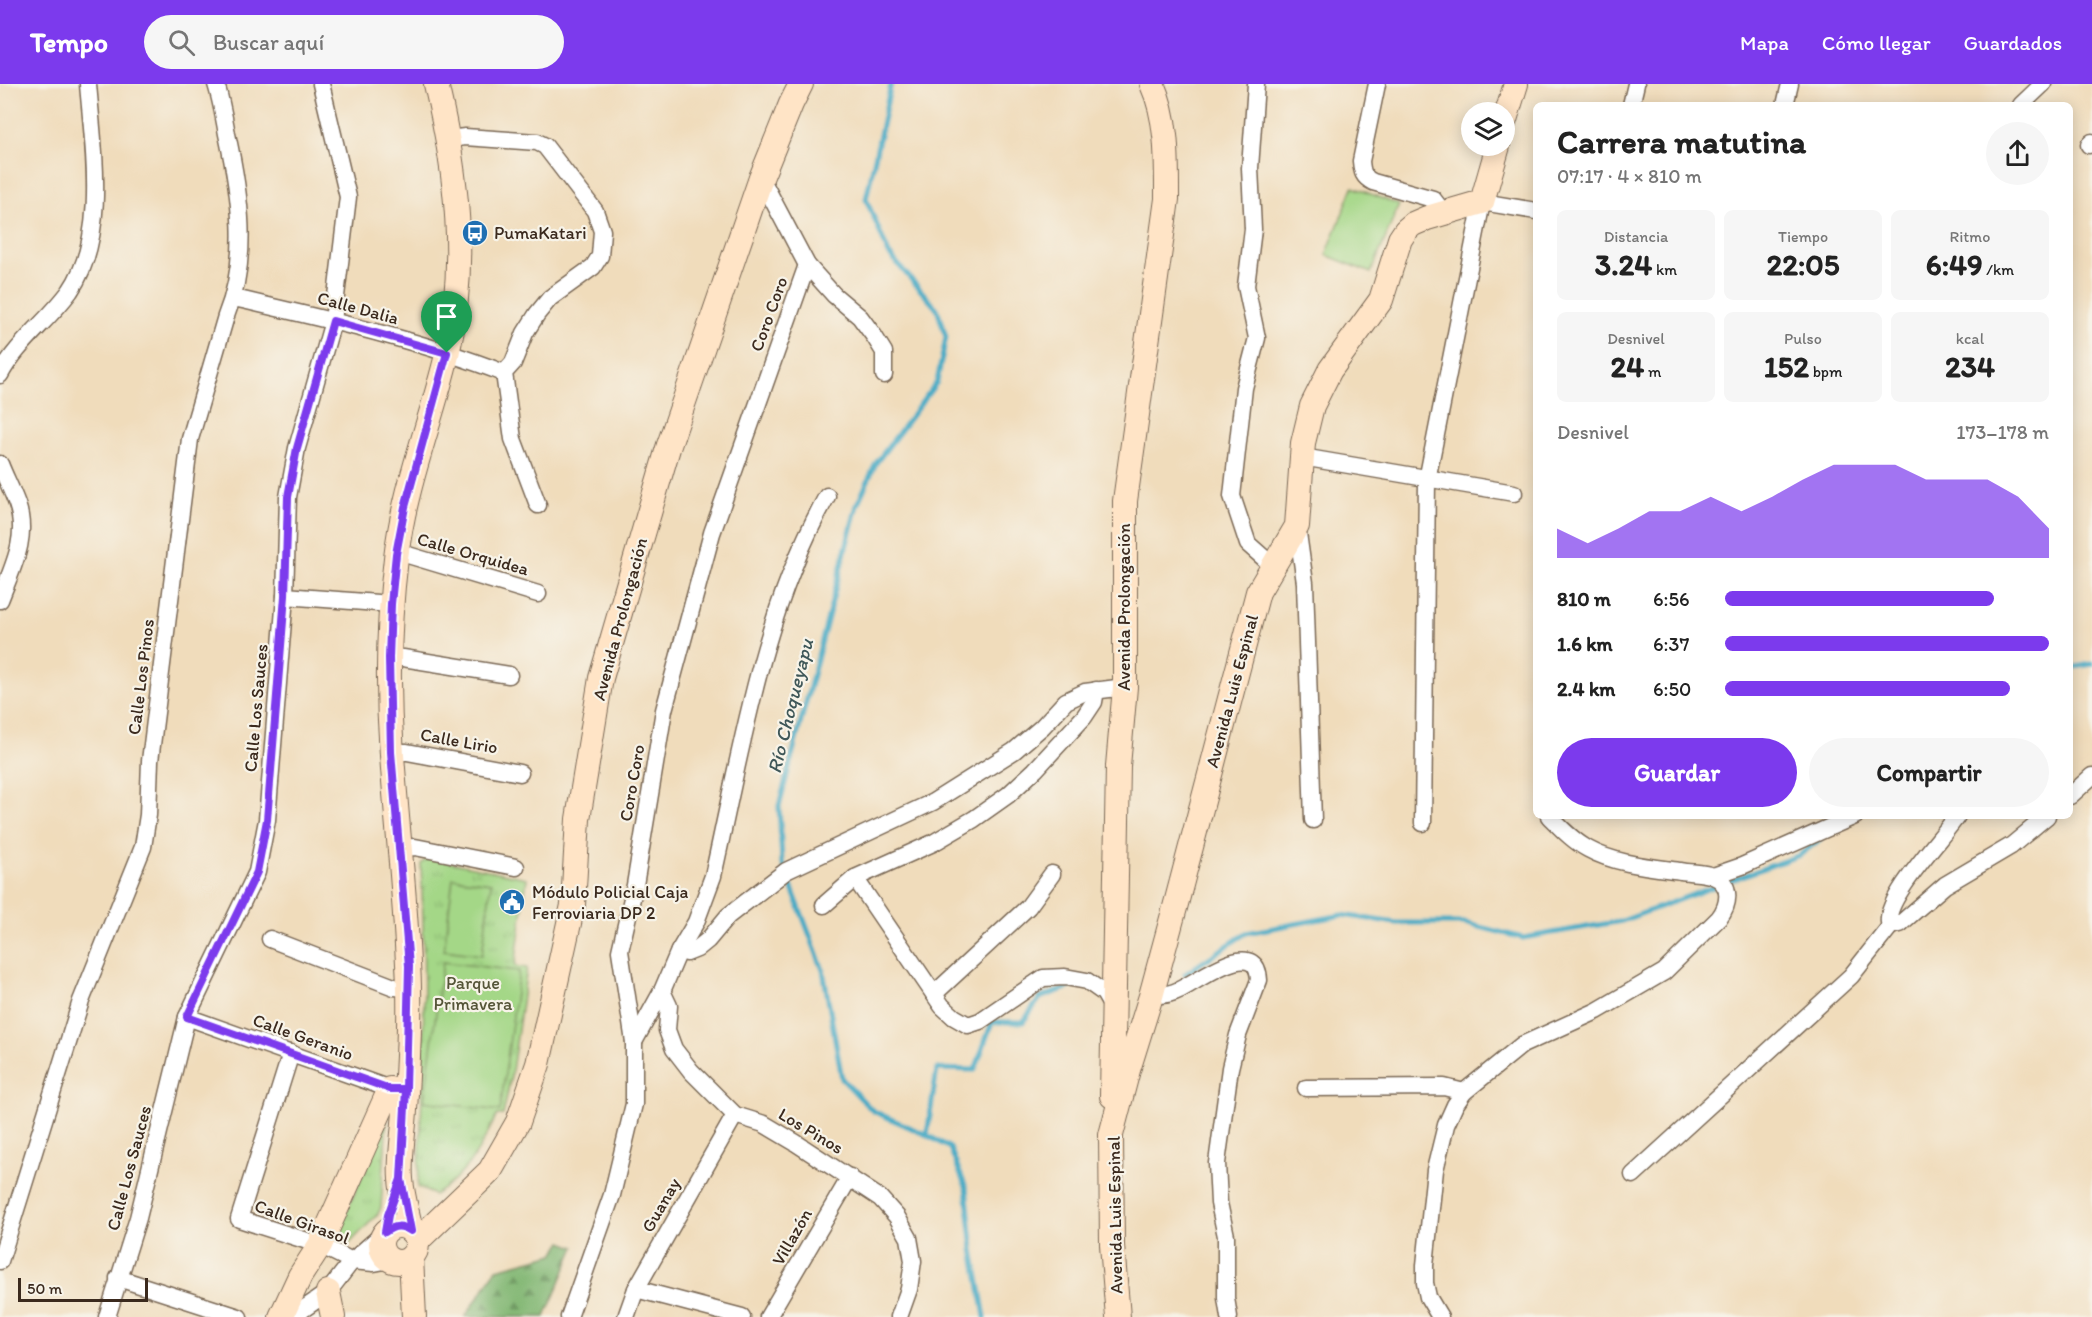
<!DOCTYPE html>
<html lang="es">
<meta charset="utf-8">
<style>
body{margin:0;font-family:Itim,sans-serif;background:#f6f6f6;color:#222;height:100vh;display:flex;flex-direction:column;font-size:22px;white-space:nowrap}
*{box-sizing:border-box;margin:0}
p{font-size:20px;color:#767676}
.icon{flex:none;width:33px;height:33px;fill:none;stroke:currentColor;stroke-width:2;stroke-linecap:round;stroke-linejoin:round}
.map{position:relative;flex:1;overflow:hidden}
.side{position:absolute;left:1533px;top:18px;width:540px;height:717px;display:flex;flex-direction:column;background:#fff;border-radius:9px;box-shadow:0 3px 15px #0003}
.side>*{flex:none}
.controls{position:absolute;left:1461px;top:18px;display:grid;gap:12px}
.controls a{display:grid;place-items:center;width:54px;height:54px;border-radius:50%;background:#fff;box-shadow:0 3px 15px #0003;font-size:30px}
.scale{position:absolute;left:18px;bottom:15px;width:130px;box-sizing:border-box;padding-left:6px;border:3px solid #3b2a1e;border-top:0;font-size:16px;line-height:21px;white-space:nowrap;color:#3b2a1e;-webkit-text-stroke:4px #f7f3e8;paint-order:stroke}
.pin{position:absolute;display:grid;place-items:center;width:51px;height:51px;color:#fff;margin:-62px -26px;border-radius:50% 50% 50% 0;rotate:-45deg;box-shadow:0 0 6px #0007}
.pin .icon{rotate:45deg}
.round{display:grid;place-items:center;flex:none;width:63px;height:63px;border-radius:32px;background:#f6f6f6}
.overview{display:flex;align-items:center;justify-content:space-between;height:102px;padding:0 24px}
h1{font-size:33px;font-weight:800;line-height:45px}
.figures{display:grid;grid-template-columns:repeat(3,1fr);gap:9px;height:102px;padding:6px 24px}
.figures div{display:grid;align-content:center;border-radius:9px;background:#f6f6f6;text-align:center}
.figures b{font-size:30px;font-weight:800}
.figures small{font-size:16px;font-weight:400}
.figures p{font-size:16px}
.chart{height:168px;padding:12px 24px}
.chart p{display:flex;justify-content:space-between}
.chart svg{width:100%;height:108px;margin-top:6px;fill:#7c3aed;opacity:.7}
.cta{display:flex;gap:12px;margin-top:auto;padding:12px 24px}
.cta a{flex:1;height:69px;border-radius:36px;background:#7c3aed;color:#fff;font-size:24px;font-weight:800;line-height:69px;text-align:center}
.cta a+a{background:#f6f6f6;color:#222}
ul{padding:0 24px;list-style:none;font-size:20px}
li{display:grid;grid-template-columns:96px 72px 1fr;align-items:center;height:45px}
li i{height:15px;border-radius:8px;background:#7c3aed}
header{display:flex;align-items:center;gap:36px;box-sizing:border-box;height:84px;padding:0 30px;background:#7c3aed;color:#fff}
header strong{font-size:28px}
nav{display:flex;gap:33px;margin-inline-start:auto;font-size:21px}
.search{width:420px;height:54px;background:#f6f6f6;display:flex;align-items:center;gap:15px;box-sizing:border-box;padding:0 21px;border-radius:33px;color:#767676;font-size:22px}
.map>svg:first-child{display:block}
.forest{fill:url(#forest-firs);stroke:#5f7149;stroke-width:1.5}
.park{fill:url(#park-tufts);stroke:#708052;stroke-width:1.5}
.garden{fill:#a4d787;stroke:#708052;stroke-width:1.5}
.lines{fill:none;stroke-linecap:round;stroke-linejoin:round}
.stream{stroke:#46aac5;stroke-width:5}
.street-casing{stroke:#7a6855;stroke-width:19}
.secondary-casing{stroke:#7a6855;stroke-width:26}
.street{stroke:#fff;stroke-width:16}
.secondary{stroke:#ffe4c6;stroke-width:24}
.route-casing{stroke:#fff;stroke-width:12}
.route{stroke:#7c3aed;stroke-width:8}
.labels{text-anchor:middle;stroke-width:4.5;stroke-linejoin:round;paint-order:stroke}
.poi-label{font-size:18px;fill:#3b2a1e;stroke:#f7f3e8;text-anchor:start}
.street-label{font-size:18px;fill:#3b2a1e;stroke:#f7f3e8}
.park-label{font-size:18px;fill:#555538;stroke:#f7f3e8}
.water-label{font-size:20px;font-style:italic;fill:#3f5758;stroke:#f7f3e8}
</style>
<header>
<strong>Tempo</strong>
<div class="search"><svg class="icon" aria-label="search" viewBox="0 0 24 24"><circle cx="10" cy="10" r="6"/><path d="M15 15l6 6"/></svg>Buscar aquí</div>
<nav><a>Mapa</a><a>Cómo llegar</a><a>Guardados</a></nav>
</header>
<div class="map">
<svg width="2092" height="1233" viewBox="0 0 2092 1233">
<defs>
<pattern id="forest-firs" width="22" height="20" patternUnits="userSpaceOnUse" patternTransform="scale(1.5)"><rect width="22" height="20" fill="#83b874"/><path d="M5 1l3.5 6h-7zM16 11l3.5 6h-7z" fill="#6c965f"/></pattern>
<pattern id="park-tufts" width="24" height="20" patternUnits="userSpaceOnUse" patternTransform="scale(1.5)"><rect width="24" height="20" fill="#a4d787"/><path d="M3 7l-1-3M5 7V3M7 7l1-3M15 17l-1-3M17 17v-4M19 17l1-3" fill="none" stroke="#8eb974"/></pattern>
</defs>
<rect width="100%" height="100%" fill="#f7f3e8"/>
<filter id="ink" filterUnits="userSpaceOnUse"><feTurbulence type="fractalNoise" baseFrequency=".0167" numOctaves="2"/><feDisplacementMap in="SourceGraphic" scale="12" xChannelSelector="R" yChannelSelector="G"/><feConvolveMatrix kernelMatrix="1 2 1 2 8 2 1 2 1" color-interpolation-filters="sRGB"/></filter>
<filter id="wash" filterUnits="userSpaceOnUse"><feTurbulence type="fractalNoise" baseFrequency=".008" numOctaves="4" result="noise"/><feDisplacementMap in="SourceGraphic" scale="24" xChannelSelector="R" yChannelSelector="G"/><feGaussianBlur stdDeviation="1.35" result="paint"/><feColorMatrix in="noise" values="0 0 0 0 0 0 0 0 0 0 0 0 0 0 0 0 0 1.4 0 .05"/><feComposite in="paint" operator="in"/></filter>
<g filter="url(#wash)">
<rect width="100%" height="100%" fill="#f0dcbb"/>
<!-- forest -->
<polygon class="forest" points="562,1158 575,1163 545,1233 465,1233 497,1185 554,1170"/>
<!-- park -->
<g class="park">
<path d="M428,774L527,794L515,882L527,884L512,987L503,1031H497C482,1062 465,1094 434,1111L418,1103C424,995 426,888 421,780Z"/>
<polygon points="387,1034 381,1123 378,1130 348,1161 334,1157"/>
</g>
<!-- garden -->
<g class="garden">
<polygon points="1353,103 1399,121 1371,189 1326,171"/>
<polygon points="453,794 491,799 482,871 444,866"/>
<polygon points="443,878 519,887 500,1027 424,1017"/>
</g>
<g class="lines">
<!-- stream -->
<g class="stream">
<polyline points="891,0 866,115 889,170 937,225 946,253 937,298 876,379 857,421 779,722 782,778 823,886 842,995 873,1027 927,1051 950,1064 966,1104 973,1165 985,1233"/>
<polyline points="2070,584 2092,580"/>
<polyline points="1726,798 1800,771 1820,755"/>
<polyline points="1185,890 1246,849 1342,831 1396,839 1464,839 1523,854 1622,837 1716,802"/>
<polyline points="927,1051 937,985 975,986 992,938 1023,938 1040,914 1070,903"/>
</g>
</g>
</g>
<g filter="url(#ink)">
<g class="lines">
<!-- street casing -->
<g class="street-casing">
<g id="street">
<polyline points="1256,0 1250,84 1253,145 1246,202 1257,254 1244,304 1232,412 1248,460 1273,482"/>
<path d="M1377,0L1361,77C1362,88 1363,93 1373,98L1433,115L1443,128"/>
<polyline points="1631,21 1636,0"/>
<polyline points="1785,21 1790,0"/>
<polyline points="2021,21 2043,0"/>
<polyline points="449,55 465,53 537,58 545,62 595,127 602,147 600,172 593,183 550,214 537,230 525,249 513,279 504,289 513,355 538,421"/>
<polyline points="2089,61 2092,58"/>
<polyline points="761,94 807,181 834,211 860,233 874,252 884,268 884,291"/>
<path d="M234,214C324,235 417,255 504,289"/>
<path d="M0,291C17,259 49,236 70,207C108,152 93,62 88,0"/>
<polyline points="1302,373 1514,409"/>
<path d="M0,380C5,393 12,406 17,420C29,454 12,484 0,516"/>
<polyline points="1297,442 1305,499 1313,736"/>
<polyline points="396,470 408,471 538,510"/>
<polyline points="285,512 391,520"/>
<polyline points="389,574 403,574 509,591"/>
<polyline points="391,668 407,668 520,689"/>
<polyline points="2070,712 2092,692"/>
<path d="M1957,732C1942,754 1885,814 1889,838L1895,841L1900,840L1945,801L2011,762L2047,732"/>
<polyline points="1423,739 1427,396 1482,118 1536,127"/>
<polyline points="399,764 415,763 516,783"/>
<polyline points="1713,792 1742,782 1855,732"/>
<polyline points="855,794 942,922 954,933 968,941 980,937 1043,894 1065,893 1087,897 1104,909 1112,923"/>
<polyline points="824,821 855,794 933,759 974,735 1008,711 1035,686 1084,633 1094,618 1096,606"/>
<polyline points="270,855 394,903 409,904"/>
<polyline points="679,867 687,869 697,865 708,856 728,832 786,787 933,718 1014,667 1042,643 1066,617 1085,608 1125,603"/>
<polyline points="662,907 669,922 667,946 674,965 691,987 735,1031 764,1040 796,1059 880,1114 897,1133 909,1154 913,1177 909,1205 899,1233"/>
<polyline points="934,910 1028,823 1052,790"/>
<path d="M1151,912C1161,911 1170,911 1179,906C1196,899 1257,850 1259,896L1238,951L1230,984L1217,1079L1219,1119L1226,1152V1214L1229,1233"/>
<polyline points="187,933 390,1005 399,1005"/>
<path d="M634,958L662,907L679,867L696,838L713,792C742,663 762,529 827,412"/>
<polyline points="291,969 239,1135 320,1161 352,1177 374,1179 390,1176"/>
<polyline points="1306,1004 1444,1003 1464,1008"/>
<polyline points="1633,1091 1851,892 1892,840"/>
<path d="M0,1177L81,917L143,763L148,731L150,677L190,355L226,232C250,173 240,110 227,50C224,33 221,16 216,0"/>
<polyline points="118,1194 239,1233"/>
<polyline points="636,1205 742,1233"/>
<polyline points="107,1233 138,1134 187,933 257,788 267,736 285,512 288,413 297,364 333,237 348,113 321,0"/>
<polyline points="292,1233 328,1208 352,1177 385,1148"/>
<polyline points="569,1233 612,1111 634,1020 634,958 620,867 635,801 664,626 712,449 807,181"/>
<polyline points="626,1233 636,1205 735,1031"/>
<polyline points="768,1233 850,1093"/>
<path d="M1440,1233L1428,1213L1425,1199V1181L1435,1086L1446,1041L1455,1021L1464,1008L1522,961L1597,927L1664,888L1719,834C1729,821 1733,800 1713,792C1704,788 1691,789 1681,787C1651,783 1615,780 1588,765C1573,757 1561,744 1549,732"/>
</g>
</g>
<!-- secondary casing -->
<g class="secondary-casing">
<g id="secondary">
<polyline points="1504,39 1516,0"/>
<path d="M1112,1012L1118,682L1125,603V417L1167,115C1167,77 1168,35 1152,0"/>
<circle cx="399" cy="1160" r="18"/>
<path d="M411,1147C408,1130 402,1112 401,1095C399,1073 404,1048 405,1026C408,978 411,928 408,880C405,810 397,741 392,671C387,606 388,539 396,474C404,404 431,338 447,271C468,180 457,89 436,0"/>
<polyline points="417,1157 490,1087 518,1038 538,980 573,821 578,735 601,594 668,364 761,94 791,20 801,0"/>
<polyline points="411,1173 414,1233"/>
<polyline points="328,1208 333,1233"/>
<polyline points="281,1233 300,1192 320,1161 390,1005"/>
<polyline points="1118,1233 1112,1161 1111,1051 1128,986 1151,912 1177,816 1258,508 1297,442 1303,359 1312,322 1330,286 1381,216 1400,155 1406,146 1413,140 1427,134 1482,118 1498,62"/>
</g>
</g>
<!-- street -->
<use href="#street" class="street"/>
<!-- secondary -->
<use href="#secondary" class="secondary"/>
</g>
</g>
<g class="lines" filter="url(#ink)">
<!-- route casing -->
<g class="route-casing">
<path id="route" d="M447,269L405,423L396,470L391,520L389,574L391,668L409,882L406,1005L401,1095L411,1147C401,1141 395,1141 385,1148L388,1131L401,1095L406,1005H390L187,933L257,788L267,736L285,512L288,413L297,364L333,237L447,269"/>
</g>
<!-- route -->
<use href="#route" class="route"/>
</g>
<!-- icons -->
<defs>
<g id="bus-disc" transform="scale(1.35)"><circle r="9.5" fill="#1f6fb2" stroke="#f7f3e8"/><path d="M-5-6H5V4H4V6H2V4H-2V6H-4V4H-5ZM-3.5-4V0h7V-4ZM-3.5 1.2v1.5H-2V1.2ZM2 1.2v1.5H3.5V1.2Z" fill="#fff"/></g>
<g id="civic-disc" transform="scale(1.35)"><circle r="9.5" fill="#1f6fb2" stroke="#f7f3e8"/><path d="M-.6-6.5H3V-4.5H.6V-3L4-1V1h2V6H-6V1h2V-1L-.6-3ZM-1.2 2.5V6h2.4V2.5Z" fill="#fff"/></g>
</defs>
<g fill-rule="evenodd">
<use href="#bus-disc" x="475" y="149"/>
<use href="#civic-disc" x="512" y="818"/>
</g>
<g class="labels">
<!-- poi labels -->
<g class="poi-label">
<text x="494" y="155">PumaKatari</text>
<text x="532" y="814">Módulo Policial Caja<tspan x="532" dy="21">Ferroviaria DP 2</tspan></text>
</g>
<!-- street labels -->
<g class="street-label">
<text transform="translate(358 224) rotate(15)" y="6">Calle Dalia</text>
<text transform="translate(769 230) rotate(-70)" y="6">Coro Coro</text>
<text transform="translate(473 470) rotate(16)" y="6">Calle Orquidea</text>
<text transform="translate(1124 523) rotate(-90)" y="6">Avenida Prolongación</text>
<text transform="translate(620 535) rotate(-75)" y="6">Avenida Prolongación</text>
<text transform="translate(141 593) rotate(-83)" y="6">Calle Los Pinos</text>
<text transform="translate(1232 607) rotate(-75)" y="6">Avenida Luis Espinal</text>
<text transform="translate(256 624) rotate(-85)" y="6">Calle Los Sauces</text>
<text transform="translate(459 657) rotate(10)" y="6">Calle Lirio</text>
<text transform="translate(632 699) rotate(-80)" y="6">Coro Coro</text>
<text transform="translate(303 953) rotate(20)" y="6">Calle Geranio</text>
<text transform="translate(811 1047) rotate(31)" y="6">Los Pinos</text>
<text transform="translate(129 1084) rotate(-75)" y="6">Calle Los Sauces</text>
<text transform="translate(661 1121) rotate(-60)" y="6">Guanay</text>
<text transform="translate(1115 1131) rotate(-91)" y="6">Avenida Luis Espinal</text>
<text transform="translate(302 1138) rotate(20)" y="6">Calle Girasol</text>
<text transform="translate(792 1153) rotate(-60)" y="6">Villazón</text>
</g>
<!-- park labels -->
<g class="park-label">
<text x="473" y="905">Parque<tspan x="473" dy="21">Primavera</tspan></text>
</g>
<!-- water labels -->
<g class="water-label">
<text transform="translate(790 622) rotate(-76)" y="7">Río Choqueyapu</text>
</g>
</g>
</svg>
<div class="controls">
<a><svg class="icon" aria-label="layers" viewBox="0 0 24 24"><path d="M12 4l9 5-9 5-9-5zM3 14l9 5 9-5"/></svg></a>
</div>
<div class="scale">50 m</div>
<div class="pin" style="left:447px;top:269px;background:#1e9e55"><svg class="icon" aria-label="arrive" viewBox="0 0 24 24"><path d="M6 21V4h12l-3 4 3 4H6"/></svg></div>
<section class="side">
<div class="overview"><div><h1>Carrera matutina</h1><p>07:17 · 4 × 810 m</p></div><a class="round"><svg class="icon" aria-label="share" viewBox="0 0 24 24"><path d="M12 15V3M7 8l5-5 5 5M5 13v7h14v-7"/></svg></a></div>
<div class="figures">
<div><p>Distancia</p><b>3.24<small> km</small></b></div>
<div><p>Tiempo</p><b>22:05</b></div>
<div><p>Ritmo</p><b>6:49<small> /km</small></b></div>
</div>
<div class="figures">
<div><p>Desnivel</p><b>24<small> m</small></b></div>
<div><p>Pulso</p><b>152<small> bpm</small></b></div>
<div><p>kcal</p><b>234</b></div>
</div>
<div class="chart"><p><span>Desnivel</span>173–178 m</p>
<svg viewBox="0 0 160 44" preserveAspectRatio="none"><path d="M0 44V32L10 38L20 32L30 25L40 25L50 19L60 25L70 19L80 12L90 6L100 6L110 6L120 12L130 12L140 12L150 19L160 32V44z"/></svg>
</div>
<ul>
<li><b>810 m</b>6:56<i style="width:83%"></i></li>
<li><b>1.6 km</b>6:37<i style="width:100%"></i></li>
<li><b>2.4 km</b>6:50<i style="width:88%"></i></li>
</ul>
<div class="cta"><a>Guardar</a><a>Compartir</a></div>
</section>
</div>
